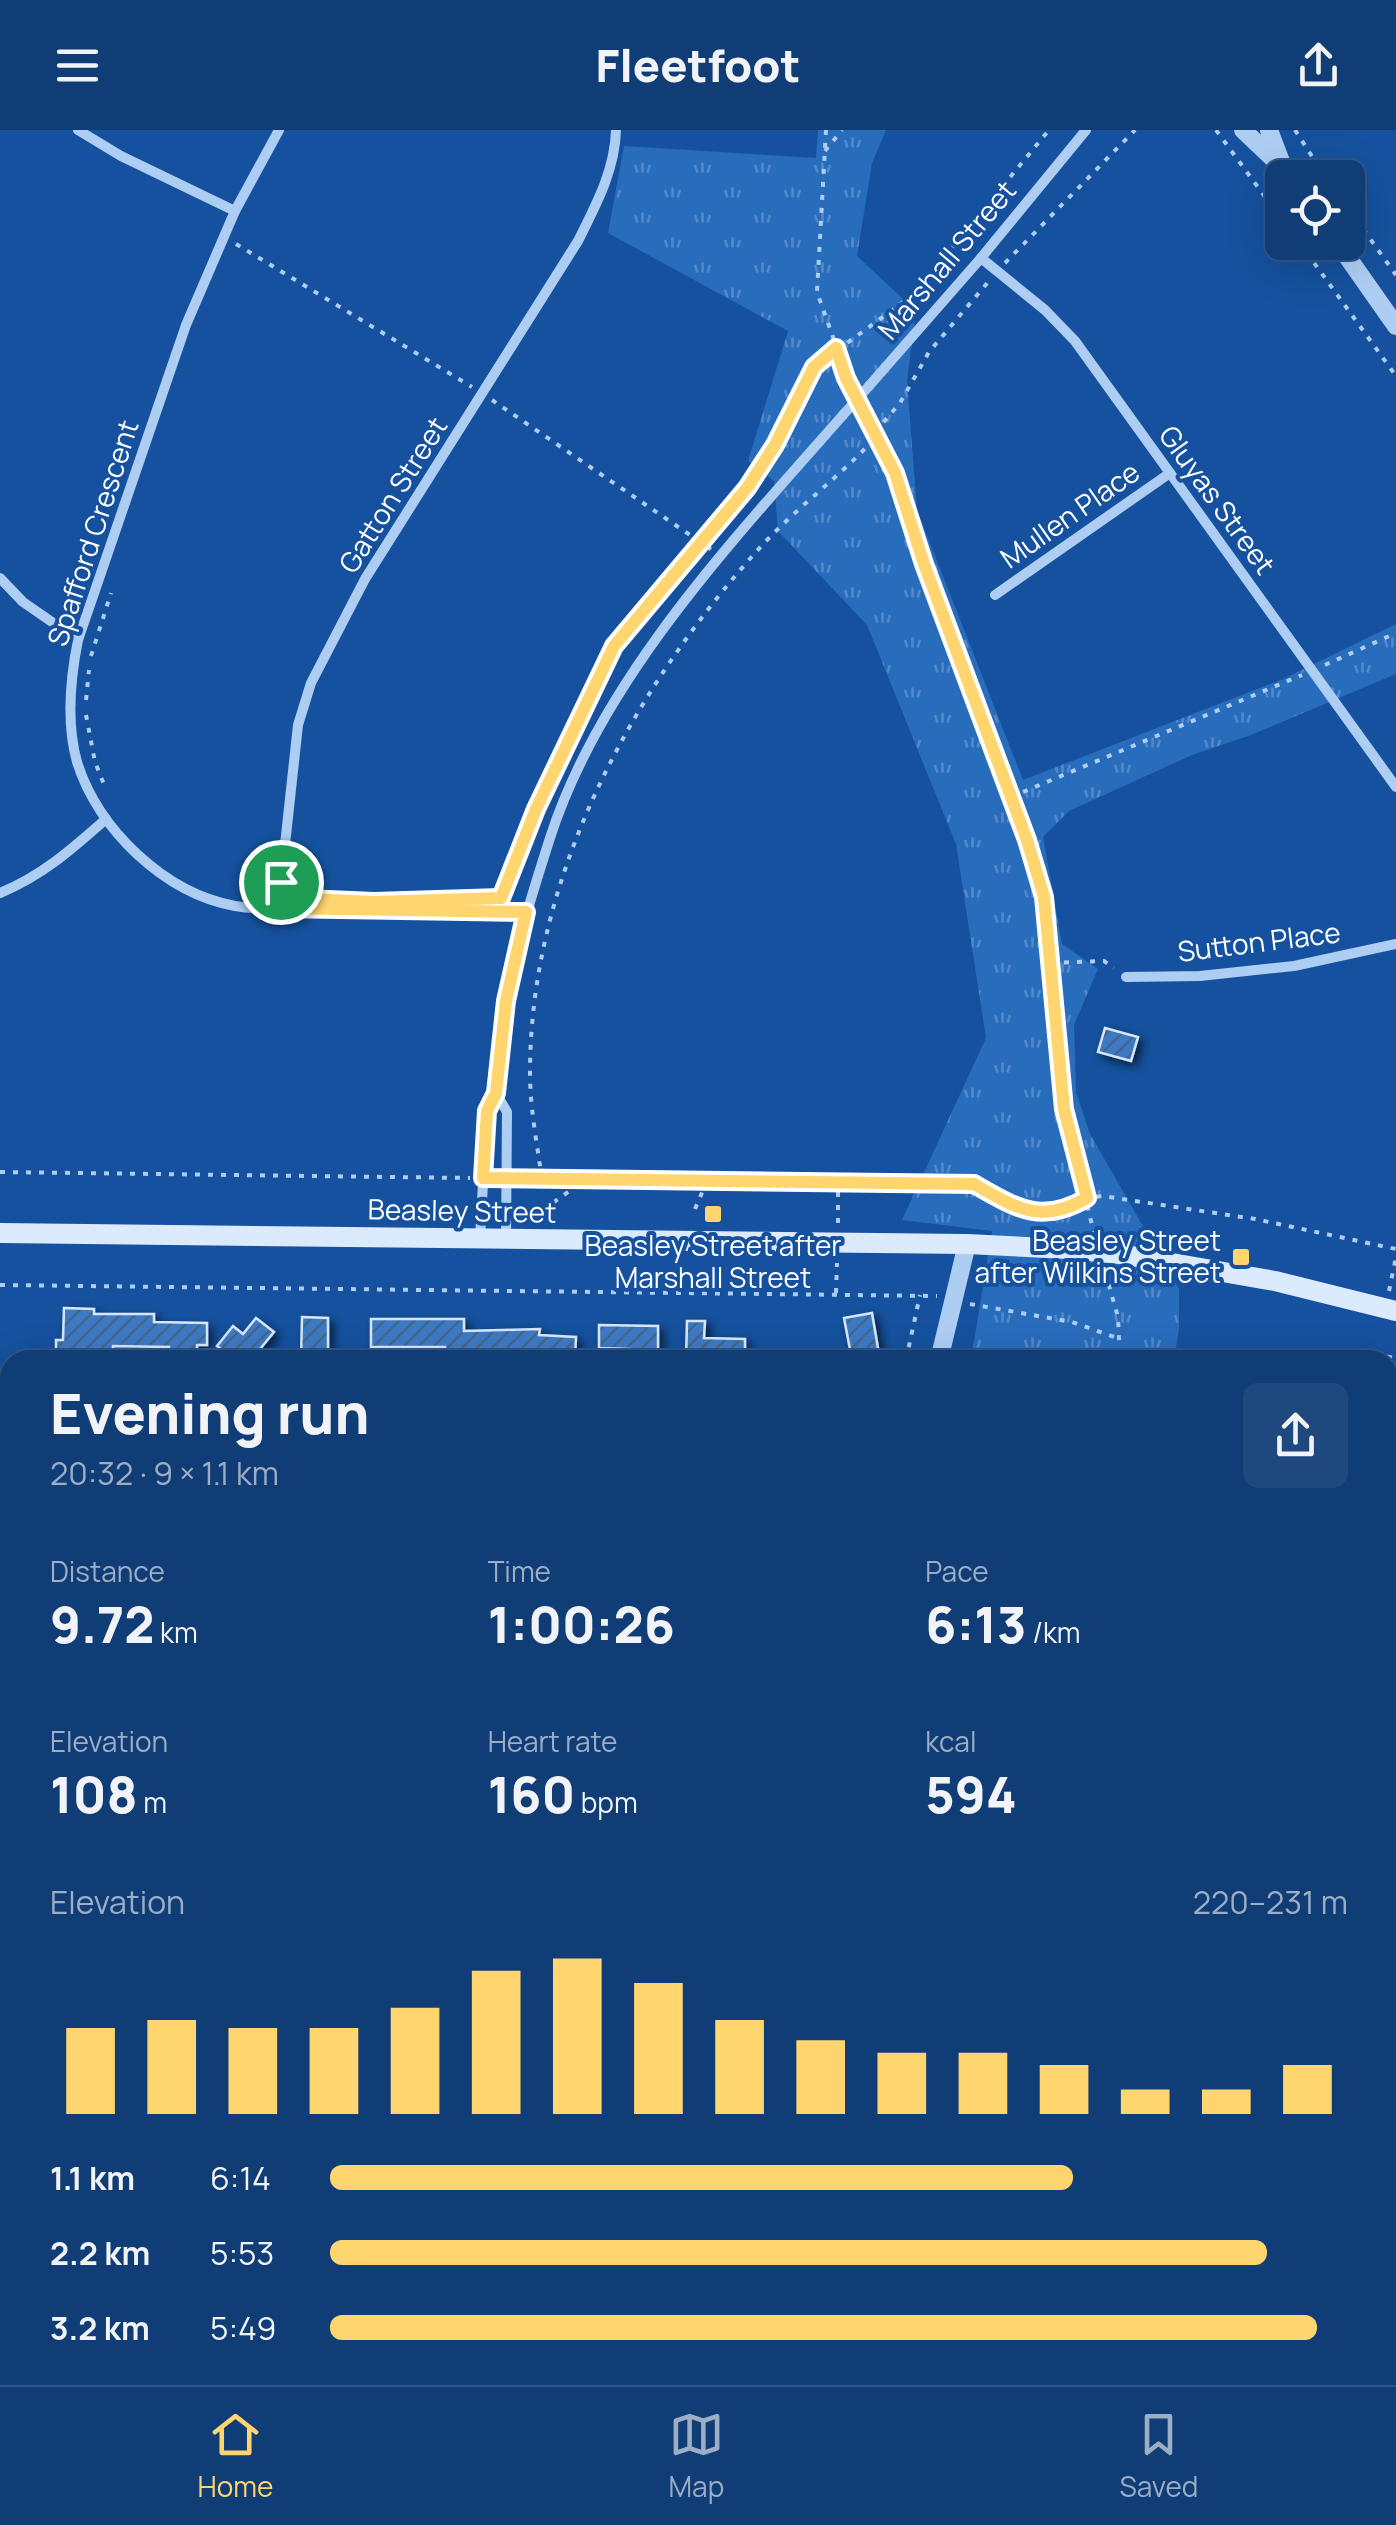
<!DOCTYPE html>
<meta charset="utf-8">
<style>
body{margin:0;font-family:Manrope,sans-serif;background:#1e487e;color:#f1f3f6;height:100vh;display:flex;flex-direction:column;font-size:38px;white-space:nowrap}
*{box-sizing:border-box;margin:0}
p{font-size:32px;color:#9caec5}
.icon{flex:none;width:55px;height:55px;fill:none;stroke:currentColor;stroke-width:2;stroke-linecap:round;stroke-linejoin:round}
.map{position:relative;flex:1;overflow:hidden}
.details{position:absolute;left:0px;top:1220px;width:1398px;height:1035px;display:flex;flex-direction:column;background:#103d76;border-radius:30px 30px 0 0;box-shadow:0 10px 40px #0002,0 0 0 2px #305688}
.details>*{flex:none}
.controls{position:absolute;left:1265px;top:30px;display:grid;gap:20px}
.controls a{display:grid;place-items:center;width:100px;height:100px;border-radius:15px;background:#103d76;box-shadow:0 10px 40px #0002,0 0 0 2px #305688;font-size:50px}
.pin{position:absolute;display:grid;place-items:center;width:85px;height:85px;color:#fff;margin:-42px;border:5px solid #fff;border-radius:50%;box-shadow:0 2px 10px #0007}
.round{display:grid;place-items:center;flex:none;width:105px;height:105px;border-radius:15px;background:#1e487e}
.head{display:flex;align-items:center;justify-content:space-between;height:170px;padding:0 50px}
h1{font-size:55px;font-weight:800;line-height:75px}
.figures{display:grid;grid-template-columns:repeat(3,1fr);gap:15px;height:170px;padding:10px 50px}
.figures div{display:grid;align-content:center}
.figures b{font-size:50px;font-weight:800}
.figures small{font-size:28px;font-weight:400}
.figures p{font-size:28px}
.chart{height:280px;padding:20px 50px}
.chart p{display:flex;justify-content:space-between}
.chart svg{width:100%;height:180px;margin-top:10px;stroke:#ffd56f;stroke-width:6}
ul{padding:0 50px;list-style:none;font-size:32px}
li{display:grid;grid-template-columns:160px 120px 1fr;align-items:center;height:75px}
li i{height:25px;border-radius:12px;background:#ffd56f}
header{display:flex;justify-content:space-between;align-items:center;height:130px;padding:0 50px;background:#103d76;font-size:45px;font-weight:800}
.tab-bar{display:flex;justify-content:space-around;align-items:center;height:140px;border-top:2px solid #305688;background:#103d76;font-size:28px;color:#9caec5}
.tab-bar a{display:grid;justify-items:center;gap:5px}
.tab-bar .active{color:#ffd56f}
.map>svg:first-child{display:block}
.grass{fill:url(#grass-tufts)}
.building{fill:url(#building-hatch);stroke:#d5e7fd;stroke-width:2.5;filter:url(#shadow)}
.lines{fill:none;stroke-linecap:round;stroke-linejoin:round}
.path{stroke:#adcdf3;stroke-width:4;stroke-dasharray:5 8;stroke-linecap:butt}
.minor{stroke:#adcdf3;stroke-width:10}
.tertiary{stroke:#adcdf3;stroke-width:18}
.secondary{stroke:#dceafd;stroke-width:20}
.minor-bridge{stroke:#adcdf3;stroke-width:10}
.secondary-bridge{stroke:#dceafd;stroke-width:20}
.route-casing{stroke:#fff;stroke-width:20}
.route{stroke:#ffd56f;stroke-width:12}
.poi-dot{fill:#ffd56f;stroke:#15519e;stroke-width:4}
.labels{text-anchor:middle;stroke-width:8;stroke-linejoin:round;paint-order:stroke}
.street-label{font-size:28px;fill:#fff;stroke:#15519e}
.poi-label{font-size:28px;fill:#fff;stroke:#15519e;text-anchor:end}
</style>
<header><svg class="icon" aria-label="menu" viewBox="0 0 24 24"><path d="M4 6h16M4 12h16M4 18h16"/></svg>Fleetfoot<svg class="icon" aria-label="share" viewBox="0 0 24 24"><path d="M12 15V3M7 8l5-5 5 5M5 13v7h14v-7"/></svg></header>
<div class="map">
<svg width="1396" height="2255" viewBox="0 0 1396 2255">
<defs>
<pattern id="grass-tufts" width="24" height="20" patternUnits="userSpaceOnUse" patternTransform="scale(2.5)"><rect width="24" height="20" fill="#286cbc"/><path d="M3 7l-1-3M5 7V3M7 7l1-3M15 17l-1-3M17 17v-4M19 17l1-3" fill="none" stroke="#5389c9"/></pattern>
<pattern id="building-hatch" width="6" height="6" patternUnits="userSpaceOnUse" patternTransform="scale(2.5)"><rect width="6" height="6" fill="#3d7ac4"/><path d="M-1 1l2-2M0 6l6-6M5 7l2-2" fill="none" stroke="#44658e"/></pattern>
<filter id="shadow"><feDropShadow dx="4.5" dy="4.5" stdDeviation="5" flood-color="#0009"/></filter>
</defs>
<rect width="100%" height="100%" fill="#15519e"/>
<!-- grass -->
<g class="grass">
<polygon points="818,0 886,0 872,33 857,126 916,181 907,251 917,380 1023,650 1283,549 1396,494 1396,544 1251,605 1192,625 1069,681 1043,707 1062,814 1098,839 1074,895 1076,962 1090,1004 1179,1159 1179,1199 1174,1230 971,1230 992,1101 902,1090 986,908 956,714 867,495 778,401 774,351 748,331 788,201 608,103 624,16 816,28"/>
<polygon points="1396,1692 1396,2255 1280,2255 1281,2245 1388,2245 1388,1719"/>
</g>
<!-- building -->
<g class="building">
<polygon points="1105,898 1138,907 1131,931 1098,922"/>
<polygon points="64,1178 94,1179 94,1184 154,1184 154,1192 207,1193 207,1215 197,1215 197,1230 169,1230 169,1217 113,1216 113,1220 92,1220 92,1230 56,1230 56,1210 63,1210"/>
<polygon points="872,1183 880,1230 852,1230 844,1188"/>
<polygon points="302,1187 328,1188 328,1230 301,1230"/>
<polygon points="256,1188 274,1202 251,1230 235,1230 217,1216 233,1196 243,1204"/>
<polygon points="371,1189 464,1189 464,1201 540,1199 539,1205 576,1207 575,1228 490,1230 490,1225 445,1226 445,1217 371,1217"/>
<polygon points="687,1191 705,1191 704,1208 745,1209 745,1230 686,1230"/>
<polygon points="599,1195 658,1196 658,1228 630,1228 630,1219 599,1218"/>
</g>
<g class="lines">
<!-- path -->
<g class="path">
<polyline points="826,0 817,162 850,255"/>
<polyline points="1216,0 1282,90"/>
<polyline points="1295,0 1326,48"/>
<polyline points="825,21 842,0"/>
<polyline points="1348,78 1396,145"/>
<polyline points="1299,112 1396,246"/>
<polyline points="236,114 472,257"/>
<polyline points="1005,133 1135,0"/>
<polyline points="492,270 712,420"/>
<polyline points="864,280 895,343 924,434 1027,710 1044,767 1065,979 1094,1104"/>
<polyline points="875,302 900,273 929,222 989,151"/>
<polyline points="91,526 111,463"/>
<polyline points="1325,535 1396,503"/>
<polyline points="86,570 89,540"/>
<polyline points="86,585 95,632 105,657"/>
<polyline points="1011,667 1302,545"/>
<polyline points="250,763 263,750 270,751"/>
<polyline points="501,768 536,679 613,516 747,358 775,315 814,237 913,165 1049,0"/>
<polyline points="1051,833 1104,831 1114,838"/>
<polyline points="0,1042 470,1048"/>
<path d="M520,1049L974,1054C1003,1070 1030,1089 1064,1079C1078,1076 1087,1068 1102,1066L1255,1089L1396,1119"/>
<path d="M542,1049C537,1014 530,978 530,943C530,749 630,563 756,422C793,380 839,348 877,306"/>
<polyline points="695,1079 707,1051"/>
<polyline points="543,1080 586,1049"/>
<polyline points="838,1093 838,1053"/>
<polyline points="1105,1142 1118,1187 1120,1230"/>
<polyline points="0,1155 937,1166"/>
<polyline points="1389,1161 1396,1127"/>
<polyline points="836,1163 837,1133"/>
<polyline points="970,1174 1072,1192 1120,1209"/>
<polyline points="906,1230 920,1165"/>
<polyline points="1343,1230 1346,1220 1396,1228"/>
<polyline points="1388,1329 1396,1333"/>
<polyline points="1388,1353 1396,1357"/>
<polyline points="1388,1443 1396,1450"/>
<polyline points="1388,1566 1396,1557"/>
<polyline points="1388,1629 1396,1636"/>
<polyline points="1388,1708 1396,1670"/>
<polyline points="816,2245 817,2255"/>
<polyline points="1014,2245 1043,2255"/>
<polyline points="1123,2245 1149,2255"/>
<polyline points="1269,2255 1270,2245"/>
</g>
<!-- minor -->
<g class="minor">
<polyline points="78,0 121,26 235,81"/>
<path d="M279,0L235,81L186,195L78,510C70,550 66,593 77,632C98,699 164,763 235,776C267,781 302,779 335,779C399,780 463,781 527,782"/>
<polyline points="981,128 1045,180 1075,211 1396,657"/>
<polyline points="869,256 981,128 1086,0"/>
<polyline points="0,448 23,472 78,510"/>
<polyline points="995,465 1170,343"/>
<path d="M0,763C42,746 72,719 106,689"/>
<path d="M278,779L298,595L311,553L365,449L578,111C596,75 615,40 616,0"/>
<polyline points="1126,847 1200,846 1294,836 1396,814"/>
<polyline points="496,963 507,982 506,1109"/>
<path d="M480,1108L487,981C504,947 499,907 506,870C516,815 533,761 550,708C601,549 735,408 843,285"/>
<polyline points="0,1595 10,1591"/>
<polyline points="0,2190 10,2213"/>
<polyline points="24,2245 28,2255"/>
<polyline points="326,2245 340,2255"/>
<polyline points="1068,2245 1095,2255"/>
<polyline points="552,2255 553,2245"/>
</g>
<!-- tertiary -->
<g class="tertiary">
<polyline points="1243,0 1284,39"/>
<polyline points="1269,0 1283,37"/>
<polyline points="1337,112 1396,196"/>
<polyline points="939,1230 967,1114"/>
<polyline points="847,2245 847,2255"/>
</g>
<!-- secondary -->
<g class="secondary">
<polyline points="0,1103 967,1114 1068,1119"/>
<polyline points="1120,1124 1275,1151 1396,1181"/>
</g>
<!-- minor-bridge -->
<polyline class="minor-bridge" points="843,285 869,256"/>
<!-- secondary-bridge -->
<polyline class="secondary-bridge" points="1068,1119 1120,1124"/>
</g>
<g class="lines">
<!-- route casing -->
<g class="route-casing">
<path id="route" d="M836,218L846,248L895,343L924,434L1027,710L1044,767L1064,979L1087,1068C1041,1095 1016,1078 974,1054L483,1048L487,981L496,963L506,871L526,782L278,778L281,752L294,753L306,769L374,772L501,768L536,679L614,516L747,358L775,315L814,237Z"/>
</g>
<!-- route -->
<use href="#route" class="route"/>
</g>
<!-- markers -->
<g class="poi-dot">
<rect x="703" y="1074" width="20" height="20" rx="5"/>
<rect x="1231" y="1117" width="20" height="20" rx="5"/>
</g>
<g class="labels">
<!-- street labels -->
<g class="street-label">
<text transform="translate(947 130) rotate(-50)" y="10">Marshall Street</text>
<text transform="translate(393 365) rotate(-58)" y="10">Gatton Street</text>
<text transform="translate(1217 370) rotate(54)" y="10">Gluyas Street</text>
<text transform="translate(1070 385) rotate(-35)" y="10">Mullen Place</text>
<text transform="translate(93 403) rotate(-72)" y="10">Spafford Crescent</text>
<text transform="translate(1259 812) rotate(-7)" y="10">Sutton Place</text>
<text transform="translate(462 1081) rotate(1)" y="10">Beasley Street</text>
</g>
<!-- poi labels -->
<g class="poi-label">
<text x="1221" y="1121">Beasley Street<tspan x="1221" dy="32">after Wilkins Street</tspan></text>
<text x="713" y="1126" text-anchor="middle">Beasley Street after<tspan x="713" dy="32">Marshall Street</tspan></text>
</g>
</g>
</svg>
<div class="controls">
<a><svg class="icon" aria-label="locate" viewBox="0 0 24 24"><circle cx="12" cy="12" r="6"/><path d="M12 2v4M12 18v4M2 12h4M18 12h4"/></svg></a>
</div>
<div class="pin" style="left:281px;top:752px;background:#1e9e55"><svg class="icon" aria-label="arrive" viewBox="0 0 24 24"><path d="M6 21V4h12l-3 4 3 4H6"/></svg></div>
<section class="details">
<div class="head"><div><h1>Evening run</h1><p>20:32 · 9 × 1.1 km</p></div><a class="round"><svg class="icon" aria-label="share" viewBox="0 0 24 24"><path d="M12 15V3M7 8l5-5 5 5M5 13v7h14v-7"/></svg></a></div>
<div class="figures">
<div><p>Distance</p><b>9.72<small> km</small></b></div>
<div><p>Time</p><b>1:00:26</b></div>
<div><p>Pace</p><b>6:13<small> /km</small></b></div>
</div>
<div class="figures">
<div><p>Elevation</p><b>108<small> m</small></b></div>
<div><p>Heart rate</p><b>160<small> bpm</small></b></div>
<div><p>kcal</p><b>594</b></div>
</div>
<div class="chart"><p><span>Elevation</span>220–231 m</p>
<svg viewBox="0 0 160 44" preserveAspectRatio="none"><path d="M5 44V23M15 44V21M25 44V23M35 44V23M45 44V18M55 44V9M65 44V6M75 44V12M85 44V21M95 44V26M105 44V29M115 44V29M125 44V32M135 44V38M145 44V38M155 44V32"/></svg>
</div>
<ul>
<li><b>1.1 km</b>6:14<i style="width:73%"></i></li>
<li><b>2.2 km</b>5:53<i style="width:92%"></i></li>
<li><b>3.2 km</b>5:49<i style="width:97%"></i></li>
</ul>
</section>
</div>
<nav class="tab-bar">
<a class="active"><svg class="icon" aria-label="home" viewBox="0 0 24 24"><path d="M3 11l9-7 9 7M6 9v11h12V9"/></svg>Home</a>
<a><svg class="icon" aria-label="map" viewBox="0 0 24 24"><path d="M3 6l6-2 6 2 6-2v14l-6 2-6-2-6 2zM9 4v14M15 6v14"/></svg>Map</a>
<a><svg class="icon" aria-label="saved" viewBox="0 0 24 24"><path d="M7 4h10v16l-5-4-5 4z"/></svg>Saved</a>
</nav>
